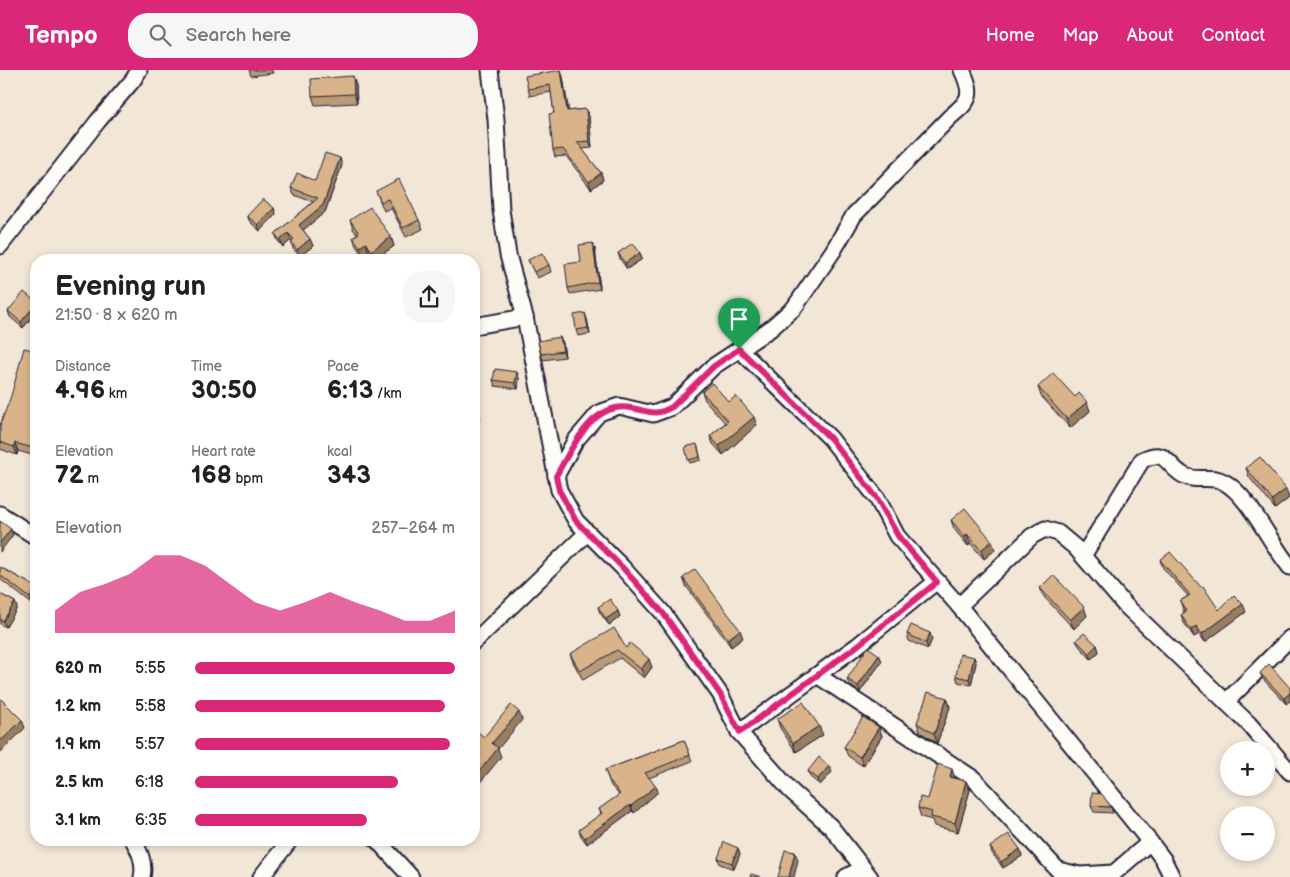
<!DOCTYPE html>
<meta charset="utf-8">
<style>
body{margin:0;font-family:"Balsamiq Sans",sans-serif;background:#f6f6f6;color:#202124;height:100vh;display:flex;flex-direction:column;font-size:19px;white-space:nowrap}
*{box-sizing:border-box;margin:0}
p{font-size:16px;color:#757577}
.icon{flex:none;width:28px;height:28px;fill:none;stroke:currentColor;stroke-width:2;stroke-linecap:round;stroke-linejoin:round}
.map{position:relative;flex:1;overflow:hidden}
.side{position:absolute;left:30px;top:184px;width:450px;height:592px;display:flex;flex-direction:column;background:#fff;border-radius:20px;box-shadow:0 2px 8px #0003}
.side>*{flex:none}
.tools{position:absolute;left:1220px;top:671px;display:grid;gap:10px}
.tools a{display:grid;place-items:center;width:55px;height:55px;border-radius:50%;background:#fff;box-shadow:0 2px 8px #0003;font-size:25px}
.pin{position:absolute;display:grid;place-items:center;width:42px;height:42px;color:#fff;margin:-51px -21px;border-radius:50% 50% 50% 0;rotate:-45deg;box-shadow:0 0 5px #0007}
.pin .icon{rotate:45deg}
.round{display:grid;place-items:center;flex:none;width:52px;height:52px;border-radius:20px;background:#f6f6f6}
.summary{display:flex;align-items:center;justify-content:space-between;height:85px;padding:0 25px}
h1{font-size:28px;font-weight:700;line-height:38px}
.metrics{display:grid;grid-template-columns:repeat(3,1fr);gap:8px;height:85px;padding:5px 25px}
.metrics div{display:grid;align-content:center}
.metrics b{font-size:25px;font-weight:700}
.metrics small{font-size:14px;font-weight:400}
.metrics p{font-size:14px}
.chart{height:140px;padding:10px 25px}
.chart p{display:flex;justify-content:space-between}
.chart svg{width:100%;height:90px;margin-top:5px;fill:#db2777;opacity:.7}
ul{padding:0 25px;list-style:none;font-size:16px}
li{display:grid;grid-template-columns:80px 60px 1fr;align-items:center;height:38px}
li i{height:12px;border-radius:6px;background:#db2777}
header{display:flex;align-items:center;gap:30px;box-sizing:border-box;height:70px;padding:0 25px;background:#db2777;color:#fff}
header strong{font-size:24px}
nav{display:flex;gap:28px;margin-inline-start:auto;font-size:18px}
.search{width:350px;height:45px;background:#f6f6f6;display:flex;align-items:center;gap:12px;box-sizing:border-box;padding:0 18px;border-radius:20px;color:#757577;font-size:19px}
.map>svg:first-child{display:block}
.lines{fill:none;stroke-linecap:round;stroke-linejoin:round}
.minor-casing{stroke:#22223b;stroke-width:19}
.minor{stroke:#fdfcf7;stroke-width:15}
.wall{fill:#bb9b77;stroke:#22223b}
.shaded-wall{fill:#987e61;stroke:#22223b}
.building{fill:#d9b48a;stroke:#22223b}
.route-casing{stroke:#fff;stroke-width:10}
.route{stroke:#db2777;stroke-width:6}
</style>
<header>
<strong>Tempo</strong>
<div class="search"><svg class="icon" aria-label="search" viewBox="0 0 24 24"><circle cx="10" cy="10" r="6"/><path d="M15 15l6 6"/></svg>Search here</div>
<nav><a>Home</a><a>Map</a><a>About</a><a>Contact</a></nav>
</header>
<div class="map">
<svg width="1290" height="807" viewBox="0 0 1290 807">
<rect width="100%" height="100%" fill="#f2e6d6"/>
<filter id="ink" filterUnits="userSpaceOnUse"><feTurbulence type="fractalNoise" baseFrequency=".02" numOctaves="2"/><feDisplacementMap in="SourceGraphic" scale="10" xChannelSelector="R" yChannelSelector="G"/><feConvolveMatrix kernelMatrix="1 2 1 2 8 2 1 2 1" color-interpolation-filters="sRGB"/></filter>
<g filter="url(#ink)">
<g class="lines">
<!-- minor casing -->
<g class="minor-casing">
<g id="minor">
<polyline points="490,0 496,49 501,140 508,185 525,247 559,420 576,451 622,497 663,543 720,624 739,662 791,721 831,757 870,807"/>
<polyline points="0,176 98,51 133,10 139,0"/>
<polyline points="474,256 525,247"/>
<polyline points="739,279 830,368 877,428 897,466 937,511"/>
<path d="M556,406L575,371L599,343L619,336L653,344L672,337L714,296L770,259L794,238L833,181L854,145L950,47C970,30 974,26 962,0"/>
<polyline points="0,444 36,467"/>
<path d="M1083,486L1142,390C1167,378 1165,394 1183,405C1196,413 1211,404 1224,412C1249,425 1271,475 1290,497"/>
<polyline points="959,536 1150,772 1163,789 1172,807"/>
<polyline points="474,572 587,463"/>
<polyline points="817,605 974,709 1058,800 1080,805 1114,803 1150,772"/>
<polyline points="1226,632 1290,568"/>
<polyline points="739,662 857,576 937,511 959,536 1032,466 1045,459 1058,463 1076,478 1124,534 1249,654 1290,702"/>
<path d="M133,770C140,781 145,794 142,807"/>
<polyline points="377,770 411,807"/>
<polyline points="261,807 290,770"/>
<polyline points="846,807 862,799"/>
</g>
</g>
<!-- minor -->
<use href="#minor" class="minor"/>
</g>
<!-- wall -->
<g class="wall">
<polygon points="249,0 272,0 273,3 251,6"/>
<polygon points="563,7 568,41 586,39 589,46 592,78 582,79 601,103 603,110 591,119 566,86 555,87 553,80 554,43 551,22 530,26 528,19"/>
<polygon points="356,15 357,33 315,35 312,26"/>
<polygon points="342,95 325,142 303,160 310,169 313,176 300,186 293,179 291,170 283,177 278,171 275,164 313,132 294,125 291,118 315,111"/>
<polygon points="376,121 419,150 423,159 406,167 391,138 384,141"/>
<polygon points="274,138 276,144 260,161 250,152 247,146"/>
<polygon points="350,150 391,167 394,176 374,190 369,182 363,186 356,176 353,167 357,164 353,159"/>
<polygon points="593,173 595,179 600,219 570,224 568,218"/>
<polygon points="618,183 640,183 642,189 627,199 620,189"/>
<polygon points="528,190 549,195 551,202 537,208"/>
<polygon points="36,232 36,242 23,258 10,247 8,241"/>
<polygon points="587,249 590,264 578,266 576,260"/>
<polygon points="560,267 563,273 565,287 543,290 541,284"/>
<polygon points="36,281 36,386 18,381 17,385 0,379 0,355"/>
<polygon points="519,308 518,319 495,316 493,310"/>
<polygon points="1038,317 1075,327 1090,341 1070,358 1041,326"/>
<polygon points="702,322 729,332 757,355 723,385 713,374 710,366 725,353 705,330"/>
<polygon points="698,377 701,390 690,393 688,390"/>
<polygon points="1246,398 1286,419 1289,428 1275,439 1249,407"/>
<polygon points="951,450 995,480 984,489 970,473 968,476 954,459"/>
<polygon points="1160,490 1219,540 1246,542 1205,572 1199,564 1194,567 1184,553 1181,545 1184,542 1180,531 1188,526 1163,498"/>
<polygon points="0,497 36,517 36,526 32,534 0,509"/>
<polygon points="683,508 743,568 731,577 686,516"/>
<polygon points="1040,518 1087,546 1074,559 1044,527"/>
<polygon points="0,524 15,532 17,538 6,557 0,554"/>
<polygon points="598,537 618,541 620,547 609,555 600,543"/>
<polygon points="907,564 932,569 928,579 909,571"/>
<polygon points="1076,570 1097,575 1099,582 1091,589 1079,576"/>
<polygon points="626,578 652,597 644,608 620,588 583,610 573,592 570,584"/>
<polygon points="879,585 882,591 860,622 849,615 847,609"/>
<polygon points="974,587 976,593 971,615 958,612 956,606"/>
<polygon points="1260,603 1290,618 1286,634 1263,609"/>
<polygon points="947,628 950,637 937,673 920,662 917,653"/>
<polygon points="777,649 823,665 796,682 780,658"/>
<polygon points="879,657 882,666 863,696 848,686 844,677"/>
<polygon points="684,670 692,691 649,708 656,716 658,722 634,743 632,741 587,774 581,766 579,760 601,744 599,739 619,725 611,716 605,700"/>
<polygon points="808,701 832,702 820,715 810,707"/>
<polygon points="955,708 966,711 970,720 958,762 934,756 932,750 921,747 918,738"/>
<polygon points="1091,736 1111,737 1113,743 1094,742"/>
<polygon points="990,777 1020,779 1022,786 1003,798 992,783"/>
<polygon points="738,778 740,784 734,799 720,794 718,788"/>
</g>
<!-- shaded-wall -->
<g class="shaded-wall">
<polygon points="561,0 563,7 570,48 567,41"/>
<polygon points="353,6 356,15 357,33 354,24"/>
<polygon points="586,39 589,46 592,78 589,71"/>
<polygon points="340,88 342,95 325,142 301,162 299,155 323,135"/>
<polygon points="601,103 603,110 591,119 589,112"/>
<polygon points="274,138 276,144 260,161 258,155"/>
<polygon points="288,163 291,170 283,177 280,170"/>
<polygon points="391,167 394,176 374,190 371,181"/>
<polygon points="310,169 313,176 300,186 297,180"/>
<polygon points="366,173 369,182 363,186 360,177"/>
<polygon points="593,173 595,179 600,219 598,212"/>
<polygon points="640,183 642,189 627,199 625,193"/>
<polygon points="36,234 36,242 23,258 21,252"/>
<polygon points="585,243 587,249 590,264 588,258"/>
<polygon points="560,267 563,273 565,287 563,281"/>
<polygon points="517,302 519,308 518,319 515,313"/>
<polygon points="1087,332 1090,341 1070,358 1067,349"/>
<polygon points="479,347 480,350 474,356 474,351"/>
<polygon points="754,347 757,355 723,385 719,376"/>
<polygon points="15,373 18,381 17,385 14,377"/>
<polygon points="1286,419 1289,428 1275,439 1272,430"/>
<polygon points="11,459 13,465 0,482 0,473"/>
<polygon points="967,464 970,473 968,476 964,466"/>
<polygon points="992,471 995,480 984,489 981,480"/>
<polygon points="36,517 36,526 32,534 30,528"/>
<polygon points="15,532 17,538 6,557 3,551"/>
<polygon points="1243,534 1246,542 1205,572 1202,564"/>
<polygon points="1084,537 1087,546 1074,559 1070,550"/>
<polygon points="618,541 620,547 609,555 606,549"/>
<polygon points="1196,556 1199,564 1194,567 1191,560"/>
<polygon points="740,560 743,568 731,577 728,569"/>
<polygon points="930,563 932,569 928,579 926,573"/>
<polygon points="1097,575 1099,582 1091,589 1089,583"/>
<polygon points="879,585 882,591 860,622 858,616"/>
<polygon points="974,587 976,593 971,615 969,609"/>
<polygon points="649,589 652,597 644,608 641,599"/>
<polygon points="1290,623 1290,631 1286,634 1284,628"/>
<polygon points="947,628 950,637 937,673 934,664"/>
<polygon points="519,642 522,650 498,679 501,687 474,720 474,708 492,673"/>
<polygon points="22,650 25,658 1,682 0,679 0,672"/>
<polygon points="819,656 823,665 796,682 793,673"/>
<polygon points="879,657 882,666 863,696 860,687"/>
<polygon points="829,696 832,702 820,715 818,709"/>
<polygon points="952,699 955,708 950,707"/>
<polygon points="966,711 970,720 958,762 955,753"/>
<polygon points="656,716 658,722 634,743 631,736"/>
<polygon points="630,735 632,741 587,774 585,768"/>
<polygon points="738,778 740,784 734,799 732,793"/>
<polygon points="1020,779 1022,786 1003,798 1001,792"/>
<polygon points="795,782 798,790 794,807 789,807"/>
</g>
<!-- building -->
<g class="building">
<polygon points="561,0 567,41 586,39 589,71 577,72 601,103 589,112 563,79 553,80 549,44 554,43 550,15 528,19 525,6"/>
<polygon points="353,6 354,24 312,26 311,9"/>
<polygon points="325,83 340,88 323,135 299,155 310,169 297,180 291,172 294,169 288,163 280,170 275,164 318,128 291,118 297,103 315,111"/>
<polygon points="399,109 419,150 403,158 388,129 381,132 376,121"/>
<polygon points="263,129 274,138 258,155 247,146"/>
<polygon points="370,137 391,167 371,181 366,173 360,177 353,167 359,163 350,150"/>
<polygon points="593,173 598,212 568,218 565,194 581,192 579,175"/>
<polygon points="633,173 640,183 625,193 618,183"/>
<polygon points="542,183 549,195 534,202 528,190"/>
<polygon points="24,222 36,232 36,234 21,252 8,241"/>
<polygon points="585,243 588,258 576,260 574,245"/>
<polygon points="560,267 563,281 541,284 538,271"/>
<polygon points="24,278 36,281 36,379 15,373 14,377 0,372 0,355 11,326"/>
<polygon points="495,299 517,302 515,313 493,310"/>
<polygon points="1053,303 1075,327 1079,323 1087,332 1067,349 1038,317"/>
<polygon points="712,313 729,332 736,326 754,347 719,376 710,366 728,351 702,322"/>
<polygon points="474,342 479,347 474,351"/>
<polygon points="697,374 700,387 688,390 685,377"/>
<polygon points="1260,387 1286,419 1272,430 1246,398"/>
<polygon points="965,438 992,471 981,480 967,464 964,466 951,450"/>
<polygon points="0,451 11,459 0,473"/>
<polygon points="1170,482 1201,517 1203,516 1219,540 1234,525 1243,534 1202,564 1196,556 1191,560 1181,545 1186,541 1180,531 1190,525 1160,490"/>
<polygon points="0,497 36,517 30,528 0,505"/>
<polygon points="695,499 740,560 728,569 683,508"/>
<polygon points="1053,505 1084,537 1070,550 1040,518"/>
<polygon points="0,524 15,532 3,551 0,549"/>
<polygon points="610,529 618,541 606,549 598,537"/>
<polygon points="911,555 930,563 926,573 907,564"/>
<polygon points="614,558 626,578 630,573 649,589 641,599 617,580 580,601 570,584"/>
<polygon points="1084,563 1097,575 1089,583 1076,570"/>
<polygon points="868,577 879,585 858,616 847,609"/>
<polygon points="960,584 974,587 969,609 956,606"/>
<polygon points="1269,594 1290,618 1290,623 1284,628 1260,603"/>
<polygon points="928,622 947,628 934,664 917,653"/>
<polygon points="0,628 22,650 0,672"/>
<polygon points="803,632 819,656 793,673 777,649"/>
<polygon points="511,635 519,642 492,673 498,678 474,708 474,659 484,667"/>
<polygon points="863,647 879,657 860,687 844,677"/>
<polygon points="684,670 690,685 645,703 656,716 631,736 630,735 585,768 579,760 602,743 599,739 620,724 609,710 605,700"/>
<polygon points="819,687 829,696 818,709 808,701"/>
<polygon points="938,694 952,699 950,707 966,711 955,753 931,747 932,742 918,738 920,727 928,729"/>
<polygon points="1092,723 1102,724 1111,737 1091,736"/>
<polygon points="1009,764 1020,779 1001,792 990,777"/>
<polygon points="724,772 738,778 732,793 718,788"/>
<polygon points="785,780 795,782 789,807 778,807"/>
<polygon points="751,804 761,807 750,807"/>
</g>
</g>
<g class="lines" filter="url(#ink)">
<!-- route casing -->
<g class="route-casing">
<path id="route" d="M739,279L830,368L877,428L898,466L937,512L857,576L740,662L720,624L663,543L622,497L576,451L559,420L556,406C572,378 592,331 631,338C650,341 653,347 672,337L714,296Z"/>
</g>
<!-- route -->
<use href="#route" class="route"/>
</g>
</svg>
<div class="tools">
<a>+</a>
<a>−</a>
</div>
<div class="pin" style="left:739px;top:279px;background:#1e9e55"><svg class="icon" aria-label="arrive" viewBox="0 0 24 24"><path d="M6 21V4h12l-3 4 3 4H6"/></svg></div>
<section class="side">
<div class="summary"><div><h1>Evening run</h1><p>21:50 · 8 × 620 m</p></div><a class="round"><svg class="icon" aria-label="share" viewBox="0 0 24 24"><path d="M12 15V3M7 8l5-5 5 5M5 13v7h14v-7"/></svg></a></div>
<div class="metrics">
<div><p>Distance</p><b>4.96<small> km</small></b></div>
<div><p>Time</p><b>30:50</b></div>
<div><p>Pace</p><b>6:13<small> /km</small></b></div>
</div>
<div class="metrics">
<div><p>Elevation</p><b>72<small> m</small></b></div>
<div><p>Heart rate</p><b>168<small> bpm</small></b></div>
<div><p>kcal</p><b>343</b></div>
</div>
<div class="chart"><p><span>Elevation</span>257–264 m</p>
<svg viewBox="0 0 160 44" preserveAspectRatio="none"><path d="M0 44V33L10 24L20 20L30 15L40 6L50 6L60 11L70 20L80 29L90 33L100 29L110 24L120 29L130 33L140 38L150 38L160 33V44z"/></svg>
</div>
<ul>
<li><b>620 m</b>5:55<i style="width:100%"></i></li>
<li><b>1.2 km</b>5:58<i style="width:96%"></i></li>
<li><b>1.9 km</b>5:57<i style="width:98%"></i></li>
<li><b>2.5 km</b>6:18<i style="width:78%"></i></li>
<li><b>3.1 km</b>6:35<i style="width:66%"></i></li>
</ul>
</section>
</div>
